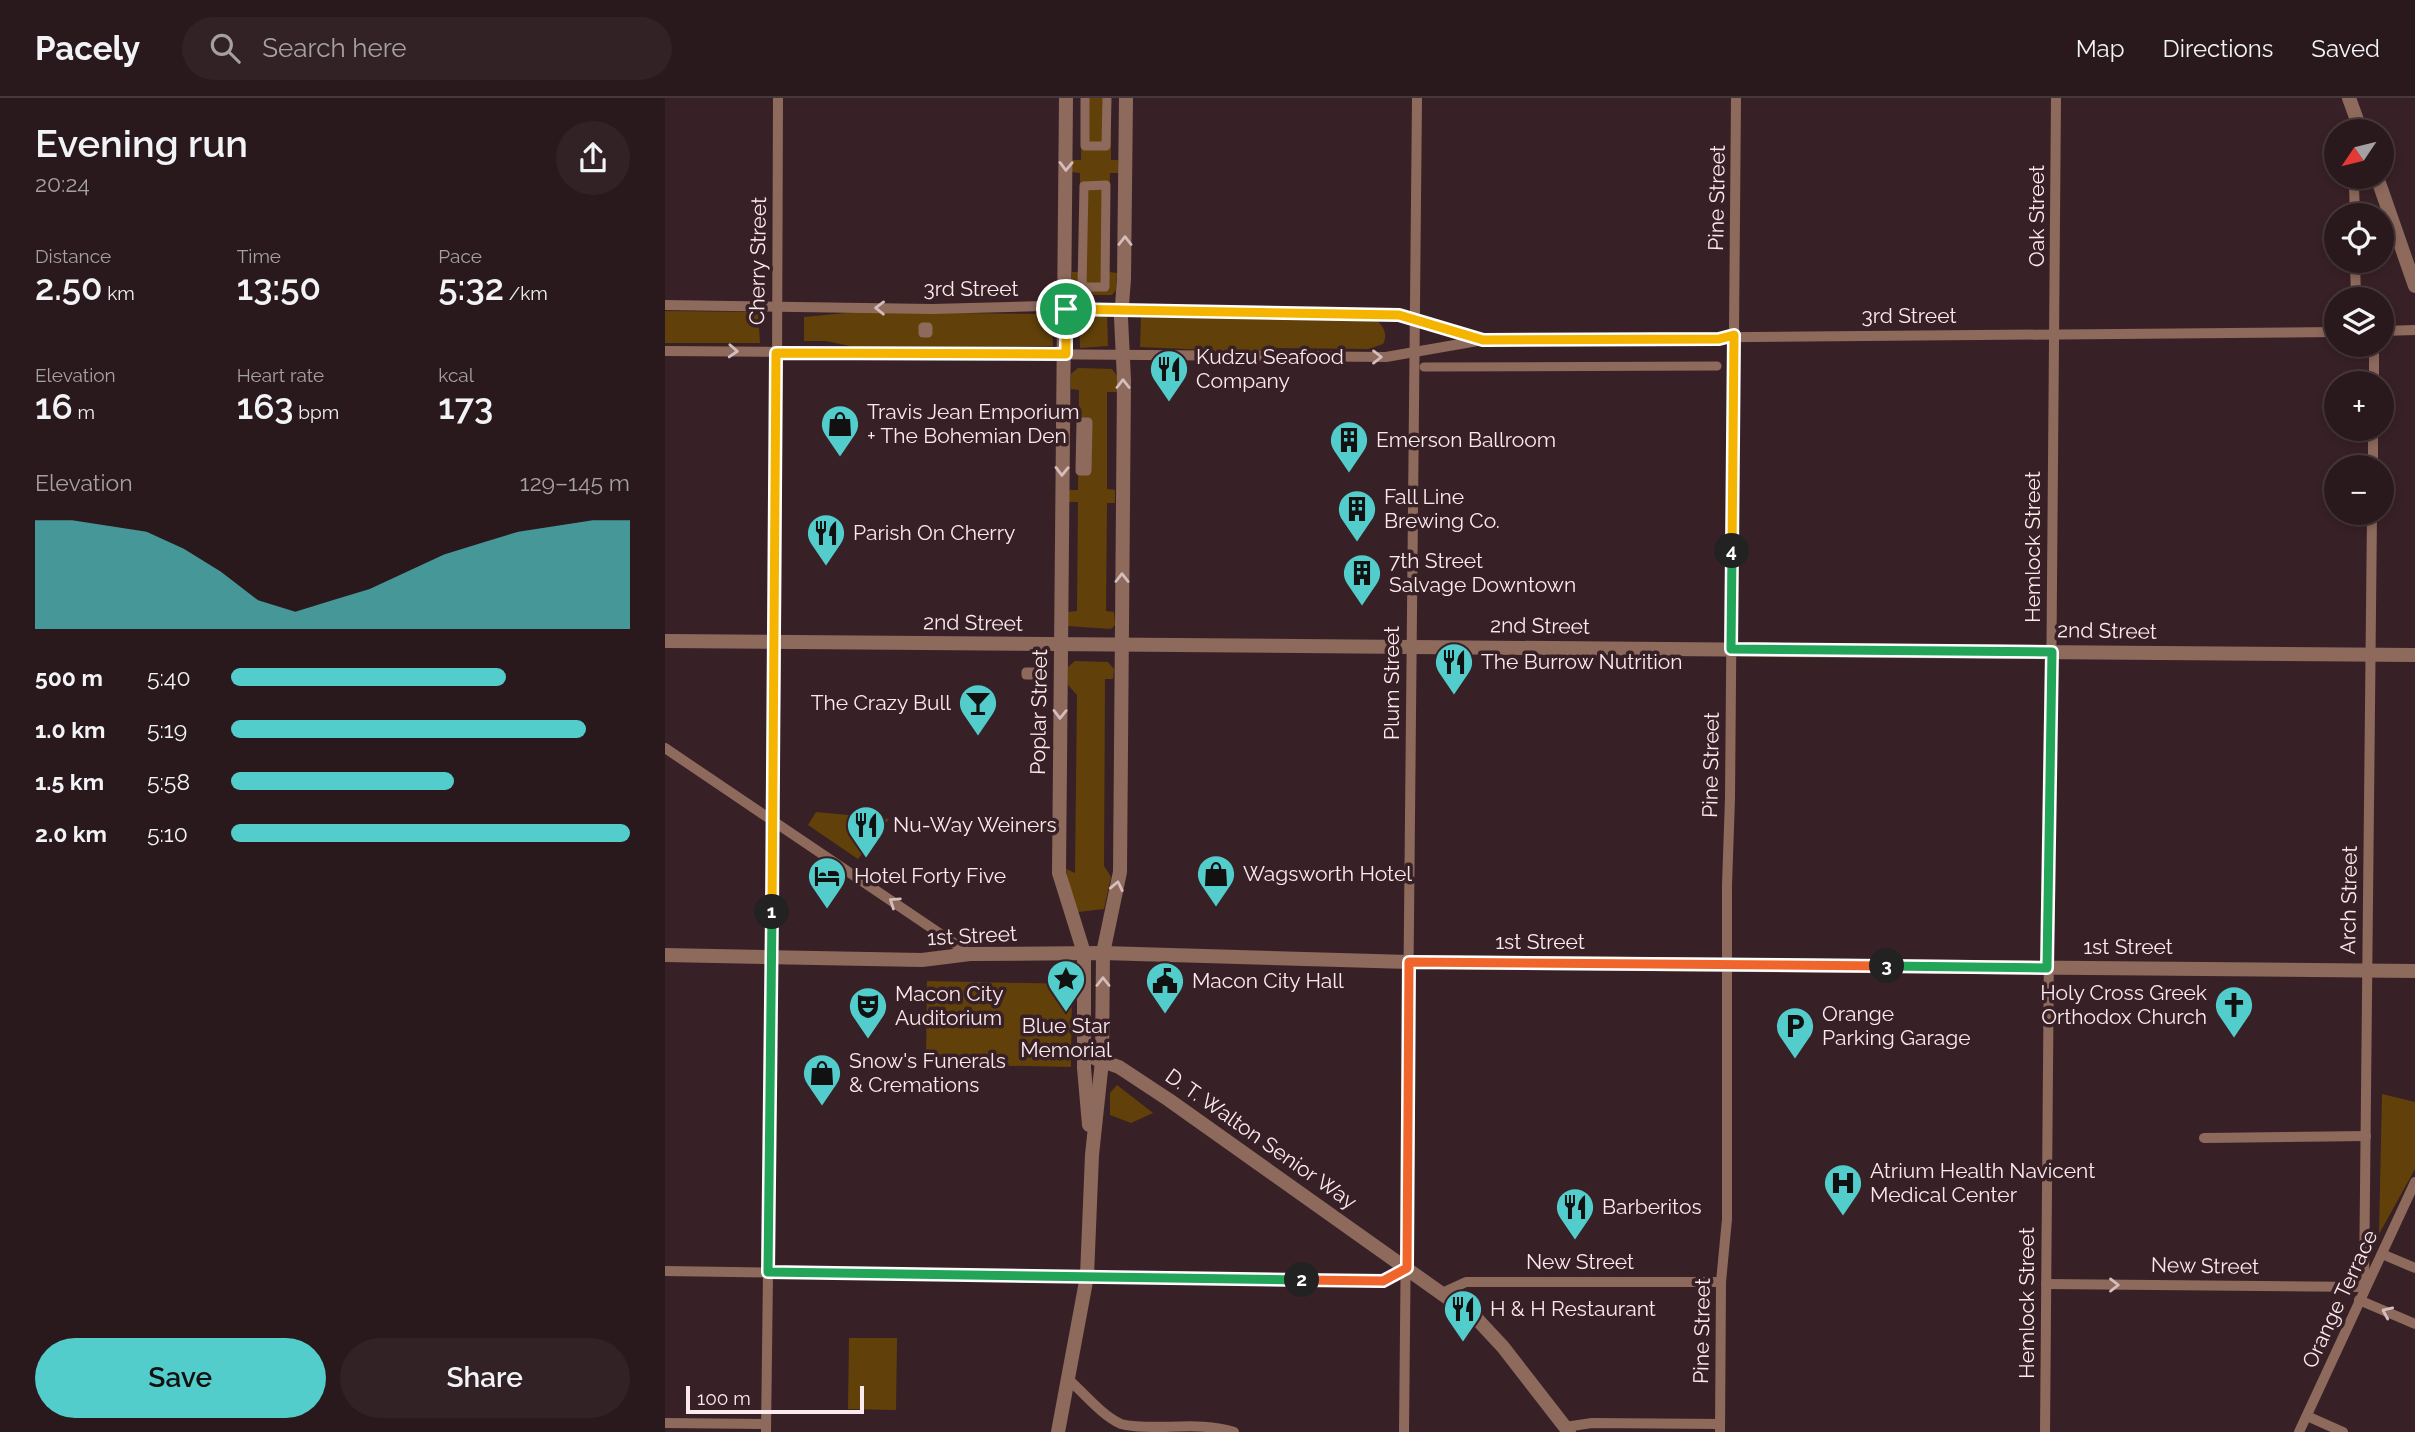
<!DOCTYPE html>
<meta charset="utf-8">
<style>
body{margin:0;font-family:Raleway,sans-serif;background:#322225;color:#f1f3f6;height:100vh;display:flex;flex-direction:column;font-size:26px;white-space:nowrap}
*{box-sizing:border-box;margin:0}
p{font-size:23px;color:#a5a0a3}
.icon{flex:none;width:38px;height:38px;fill:none;stroke:currentColor;stroke-width:2;stroke-linecap:round;stroke-linejoin:round}
.map{position:relative;flex:1;overflow:hidden}
.panel{display:flex;flex-direction:column;background:#2a191c;width:665px}
.panel>*{flex:none}
.needle{width:46px;rotate:235deg}
.tools{position:absolute;left:1659px;top:21px;display:grid;gap:14px}
.tools a{display:grid;place-items:center;width:70px;height:70px;border-radius:50%;background:#2a191c;box-shadow:0 4px 10px #0003,0 0 0 2px #46383b;font-size:35px}
.scale{position:absolute;left:21px;bottom:18px;width:178px;box-sizing:border-box;padding-left:7px;border:4px solid #fbeaed;border-top:0;font-size:19px;line-height:24px;white-space:nowrap;color:#fbeaed;-webkit-text-stroke:5px #382126;paint-order:stroke}
.pin{position:absolute;display:grid;place-items:center;width:60px;height:60px;color:#fff;margin:-30px;border:4px solid #fff;border-radius:50%;box-shadow:0 2px 7px #0007}
.km{position:absolute;width:35px;height:35px;margin:-18px;border-radius:50%;background:#222;color:#fff;font-size:19px;line-height:35px;text-align:center}
.round{display:grid;place-items:center;flex:none;width:74px;height:74px;border-radius:37px;background:#322225}
.head{display:flex;align-items:center;justify-content:space-between;height:119px;padding:0 35px}
h1{font-size:38px;font-weight:600;line-height:52px}
.stats{display:grid;grid-template-columns:repeat(3,1fr);gap:10px;height:119px;padding:7px 35px}
.stats div{display:grid;align-content:center}
.stats b{font-size:35px;font-weight:600}
.stats small{font-size:19px;font-weight:400}
.stats p{font-size:19px}
.chart{height:196px;padding:14px 35px}
.chart p{display:flex;justify-content:space-between}
.chart svg{width:100%;height:126px;margin-top:7px;fill:#53cdcb;opacity:.7}
.cta{display:flex;gap:14px;margin-top:auto;padding:14px 35px}
.cta a{flex:1;height:80px;border-radius:42px;background:#53cdcb;color:#111;font-size:28px;font-weight:600;line-height:80px;text-align:center}
.cta a+a{background:#322225;color:#f1f3f6}
ul{padding:0 35px;list-style:none;font-size:23px}
li{display:grid;grid-template-columns:112px 84px 1fr;align-items:center;height:52px}
li i{height:18px;border-radius:9px;background:#53cdcb}
header{display:flex;align-items:center;gap:42px;box-sizing:border-box;height:98px;padding:0 35px;background:#2a191c;border-bottom:2px solid #46383b}
header strong{font-size:33px}
nav{display:flex;gap:38px;margin-inline-start:auto;font-size:24px}
.search{width:490px;height:63px;background:#322225;display:flex;align-items:center;gap:18px;box-sizing:border-box;padding:0 24px;border-radius:38px;color:#a5a0a3;font-size:26px}
main{display:flex;flex:1;min-height:0}
.map>svg:first-child{display:block}
.green{fill:#614109}
.lines{fill:none;stroke-linecap:round;stroke-linejoin:round}
.pedestrian{stroke:#8e6a5d;stroke-width:9}
.minor{stroke:#8e6a5d;stroke-width:10}
.tertiary{stroke:#8e6a5d;stroke-width:14}
.oneway{stroke:#d5bdbb}
.split-1-casing{stroke:#fff;stroke-width:14}
.split-2-casing{stroke:#fff;stroke-width:14}
.split-3-casing{stroke:#fff;stroke-width:14}
.split-4-casing{stroke:#fff;stroke-width:14}
.split-5-casing{stroke:#fff;stroke-width:14}
.split-1{stroke:#f5b400;stroke-width:9}
.split-2{stroke:#22a559;stroke-width:9}
.split-3{stroke:#f0652b;stroke-width:9}
.split-4{stroke:#22a559;stroke-width:9}
.split-5{stroke:#f5b400;stroke-width:9}
.labels{text-anchor:middle;stroke-width:7;stroke-linejoin:round;paint-order:stroke}
.street-label{font-size:21px;fill:#fbeaed;stroke:#382126}
.poi-label{font-size:21px;fill:#fbeaed;stroke:#382126;text-anchor:start}
</style>
<header>
<strong>Pacely</strong>
<div class="search"><svg class="icon" aria-label="search" viewBox="0 0 24 24"><circle cx="10" cy="10" r="6"/><path d="M15 15l6 6"/></svg>Search here</div>
<nav><a>Map</a><a>Directions</a><a>Saved</a></nav>
</header>
<main>
<section class="panel">
<div class="head"><div><h1>Evening run</h1><p>20:24</p></div><a class="round"><svg class="icon" aria-label="share" viewBox="0 0 24 24"><path d="M12 15V3M7 8l5-5 5 5M5 13v7h14v-7"/></svg></a></div>
<div class="stats">
<div><p>Distance</p><b>2.50<small> km</small></b></div>
<div><p>Time</p><b>13:50</b></div>
<div><p>Pace</p><b>5:32<small> /km</small></b></div>
</div>
<div class="stats">
<div><p>Elevation</p><b>16<small> m</small></b></div>
<div><p>Heart rate</p><b>163<small> bpm</small></b></div>
<div><p>kcal</p><b>173</b></div>
</div>
<div class="chart"><p><span>Elevation</span>129–145 m</p>
<svg viewBox="0 0 160 44" preserveAspectRatio="none"><path d="M0 44V6L10 6L20 8L30 10L40 16L50 24L60 34L70 38L80 34L90 30L100 24L110 18L120 14L130 10L140 8L150 6L160 6V44z"/></svg>
</div>
<ul>
<li><b>500 m</b>5:40<i style="width:69%"></i></li>
<li><b>1.0 km</b>5:19<i style="width:89%"></i></li>
<li><b>1.5 km</b>5:58<i style="width:56%"></i></li>
<li><b>2.0 km</b>5:10<i style="width:100%"></i></li>
</ul>
<div class="cta"><a>Save</a><a>Share</a></div>
</section>
<div class="map">
<svg width="1750" height="1334" viewBox="0 0 1750 1334">
<rect width="100%" height="100%" fill="#382126"/>
<!-- green -->
<g class="green">
<polygon points="417,0 446,0 446,62 453,62 454,75 445,75 444,174 452,175 451,192 447,197 413,197 407,192 407,174 415,174 415,75 406,74 407,62 416,62"/>
<polygon points="0,213 93,214 95,245 0,245"/>
<polygon points="191,214 387,216 388,248 189,249 161,243 139,243 139,219"/>
<polygon points="442,217 443,248 415,250 414,218"/>
<path d="M476,217L711,222C719,228 723,237 718,246L703,251L608,250L590,254L475,249Z"/>
<polygon points="413,270 447,271 452,278 452,294 442,294 442,391 450,392 450,405 442,405 441,513 449,514 450,527 446,531 403,528 403,514 412,513 413,404 403,404 404,392 413,392 414,292 406,291 406,276"/>
<polygon points="410,563 443,564 449,571 448,581 440,581 439,768 446,779 439,811 413,814 407,801 401,771 410,775 412,597 403,587 403,569"/>
<polygon points="151,714 224,721 193,761 143,727"/>
<polygon points="262,883 407,886 406,969 261,966"/>
<polygon points="452,987 488,1015 466,1025 445,1017 445,995"/>
<polygon points="1717,996 1750,1004 1750,1071 1714,1136"/>
<polygon points="184,1240 232,1240 231,1312 183,1311"/>
</g>
<g class="lines">
<!-- pedestrian -->
<g class="pedestrian">
<polyline points="420,0 420,48 441,48 442,0"/>
<polygon points="441,87 440,189 417,189 419,88"/>
<rect x="258" y="229" width="5" height="6"/>
<polyline points="759,269 1052,268"/>
<polygon points="416,324 423,324 422,373 415,373"/>
<rect x="361" y="574" width="17" height="3"/>
</g>
<!-- minor -->
<g class="minor">
<polyline points="1690,117 1689,89 1693,79"/>
<polyline points="1690,163 1691,201"/>
<polyline points="0,207 267,211 379,208 416,213 734,217 815,241"/>
<polyline points="1717,233 1750,232"/>
<polyline points="0,253 721,259 818,242 865,241 1671,234"/>
<polyline points="1709,285 1709,247"/>
<polyline points="1708,369 1708,331"/>
<polyline points="0,650 305,856"/>
<polyline points="1539,1040 1701,1038"/>
<polyline points="1717,1156 1750,1170"/>
<polyline points="0,1173 718,1183 742,1170"/>
<polyline points="1381,1186 1699,1189"/>
<polyline points="1699,1189 1707,415"/>
<polyline points="777,1195 801,1184 1056,1184"/>
<polyline points="1694,1202 1750,1226"/>
<path d="M402,1280C418,1294 436,1317 456,1326C488,1334 534,1322 569,1334"/>
<polyline points="1642,1318 1678,1334"/>
<polyline points="0,1325 100,1326"/>
<polyline points="900,1329 927,1325 1055,1326"/>
<polyline points="101,1334 111,543 113,0"/>
<polyline points="739,1334 752,0"/>
<polyline points="1055,1334 1056,1184 1062,1121 1062,787 1065,700 1071,0"/>
<polyline points="1380,1334 1391,0"/>
<polyline points="1634,1334 1750,1084"/>
</g>
<!-- tertiary -->
<g class="tertiary">
<polyline points="401,0 394,775 419,855 419,970 424,1027"/>
<polyline points="1684,0 1696,33"/>
<polyline points="1712,79 1750,188"/>
<polyline points="0,543 1750,557"/>
<polyline points="0,857 257,862 305,856 438,855 744,864 1750,873"/>
<polyline points="431,961 454,969 504,1002 811,1220 838,1249 904,1334"/>
<polyline points="393,1334 422,1178 427,1057 437,963 438,855 455,774 459,282 456,220 459,181 461,0"/>
</g>
</g>
<!-- one-way arrows -->
<defs><path id="oneway-chevron" d="M-2-3.5L2.5 0L-2 3.5" fill="none" stroke-width="1.6" stroke-linecap="round" stroke-linejoin="round" transform="scale(1.75)"/></defs>
<g class="oneway">
<use href="#oneway-chevron" transform="translate(401 68) rotate(91)"/>
<use href="#oneway-chevron" transform="translate(460 143) rotate(-90)"/>
<use href="#oneway-chevron" transform="translate(215 210) rotate(-179)"/>
<use href="#oneway-chevron" transform="translate(68 253) rotate(3)"/>
<use href="#oneway-chevron" transform="translate(712 259)"/>
<use href="#oneway-chevron" transform="translate(458 286) rotate(-90)"/>
<use href="#oneway-chevron" transform="translate(397 373) rotate(91)"/>
<use href="#oneway-chevron" transform="translate(457 480) rotate(-90)"/>
<use href="#oneway-chevron" transform="translate(395 616) rotate(91)"/>
<use href="#oneway-chevron" transform="translate(452 788) rotate(-78)"/>
<use href="#oneway-chevron" transform="translate(229 804) rotate(-146)"/>
<use href="#oneway-chevron" transform="translate(438 884) rotate(-90)"/>
<use href="#oneway-chevron" transform="translate(1449 1187)"/>
<use href="#oneway-chevron" transform="translate(1722 1214) rotate(-156)"/>
</g>
<g class="lines">
<!-- split-1 casing -->
<g class="split-1-casing">
<polyline id="split-1" points="107,814 111,255 401,256 401,211"/>
</g>
<!-- split-2 casing -->
<g class="split-2-casing">
<polyline id="split-2" points="107,814 103,1174 637,1182"/>
</g>
<!-- split-3 casing -->
<g class="split-3-casing">
<polyline id="split-3" points="637,1182 718,1183 742,1170 744,864 1222,868"/>
</g>
<!-- split-4 casing -->
<g class="split-4-casing">
<polyline id="split-4" points="1067,453 1066,551 1387,554 1382,870 1222,868"/>
</g>
<!-- split-5 casing -->
<g class="split-5-casing">
<polyline id="split-5" points="401,211 734,217 818,242 1054,241 1069,237 1067,453"/>
</g>
<!-- split-1 -->
<use href="#split-1" class="split-1"/>
<!-- split-2 -->
<use href="#split-2" class="split-2"/>
<!-- split-3 -->
<use href="#split-3" class="split-3"/>
<!-- split-4 -->
<use href="#split-4" class="split-4"/>
<!-- split-5 -->
<use href="#split-5" class="split-5"/>
</g>
<!-- icons -->
<defs>
<g id="restaurant-pin" transform="scale(2.0125)"><path d="M0 17L-7.5 6A9.5 9.5 0 1 1 7.5 6Z" fill="#53cdcb" stroke="#382126"/><path d="M-5-6h1v4h1v-4h1v4h1v-4h1v5L-1.5 .5V6h-2V.5L-5-1ZM5-6V6H3V1.5H1.5Q1.5-4 5-6Z" fill="#111"/></g>
<g id="shop-pin" transform="scale(2.0125)"><path d="M0 17L-7.5 6A9.5 9.5 0 1 1 7.5 6Z" fill="#53cdcb" stroke="#382126"/><path d="M-5-2.5h2.3a2.7 3.5 0 0 1 5.4 0H5L5.5 6h-11ZM-1.5-2.5h3a1.5 2.3 0 0 0-3 0Z" fill="#111"/></g>
<g id="building-pin" transform="scale(2.0125)"><path d="M0 17L-7.5 6A9.5 9.5 0 1 1 7.5 6Z" fill="#53cdcb" stroke="#382126"/><path d="M-4-6H4V6H1V3H-1V6H-4ZM-2.5-4.3h1.7v1.8h-1.7ZM.8-4.3h1.7v1.8H.8ZM-2.5-1h1.7V.8h-1.7ZM.8-1h1.7V.8H.8Z" fill="#111"/></g>
<g id="bar-pin" transform="scale(2.0125)"><path d="M0 17L-7.5 6A9.5 9.5 0 1 1 7.5 6Z" fill="#53cdcb" stroke="#382126"/><path d="M-6-5H6L.8 .8V4.5H3.5V6h-7V4.5H-.8V.8Z" fill="#111"/></g>
<g id="hotel-pin" transform="scale(2.0125)"><path d="M0 17L-7.5 6A9.5 9.5 0 1 1 7.5 6Z" fill="#53cdcb" stroke="#382126"/><path d="M-6-4.5h1.5V1H6V5H4.5V3h-9V5H-6ZM-4 0a1.8 1.8 0 1 1 3.6 0ZM.5 0V-2.5h3Q6-2.5 6 0Z" fill="#111"/></g>
<g id="sight-pin" transform="scale(2.0125)"><path d="M0 17L-7.5 6A9.5 9.5 0 1 1 7.5 6Z" fill="#53cdcb" stroke="#382126"/><path d="M0-6L1.8-2.2L6-1.7L2.9 1.2L3.7 5.4L0 3.3L-3.7 5.4L-2.9 1.2L-6-1.7L-1.8-2.2Z" fill="#111"/></g>
<g id="civic-pin" transform="scale(2.0125)"><path d="M0 17L-7.5 6A9.5 9.5 0 1 1 7.5 6Z" fill="#53cdcb" stroke="#382126"/><path d="M-.6-6.5H3V-4.5H.6V-3L4-1V1h2V6H-6V1h2V-1L-.6-3ZM-1.2 2.5V6h2.4V2.5Z" fill="#111"/></g>
<g id="church-pin" transform="scale(2.0125)"><path d="M0 17L-7.5 6A9.5 9.5 0 1 1 7.5 6Z" fill="#53cdcb" stroke="#382126"/><path d="M-1.2-6h2.4v3.5h3.3v2.4h-3.3V6h-2.4V-.1h-3.3v-2.4h3.3Z" fill="#111"/></g>
<g id="theatre-pin" transform="scale(2.0125)"><path d="M0 17L-7.5 6A9.5 9.5 0 1 1 7.5 6Z" fill="#53cdcb" stroke="#382126"/><path d="M-5-5.5Q0-4 5-5.5V0Q5 5 0 6Q-5 5-5 0ZM-3.3-2.5H-1v1.5H-3.3ZM1-2.5H3.3v1.5H1ZM-2.8 1Q0 5.5 2.8 1Z" fill="#111"/></g>
<g id="parking-pin" transform="scale(2.0125)"><path d="M0 17L-7.5 6A9.5 9.5 0 1 1 7.5 6Z" fill="#53cdcb" stroke="#382126"/><path d="M-3.5-5.5H1a3.5 3.5 0 0 1 0 7H-1V5.5H-3.5ZM-1-3.4V-.6H.8a1.4 1.4 0 0 0 0-2.8Z" fill="#111"/></g>
<g id="hospital-pin" transform="scale(2.0125)"><path d="M0 17L-7.5 6A9.5 9.5 0 1 1 7.5 6Z" fill="#53cdcb" stroke="#382126"/><path d="M-5-5h3v3.5h4V-5h3V5h-3V1.5h-4V5h-3Z" fill="#111"/></g>
</defs>
<g fill-rule="evenodd">
<use href="#restaurant-pin" x="504" y="271"/>
<use href="#shop-pin" x="175" y="326"/>
<use href="#building-pin" x="684" y="342"/>
<use href="#building-pin" x="692" y="411"/>
<use href="#restaurant-pin" x="161" y="435"/>
<use href="#building-pin" x="697" y="475"/>
<use href="#restaurant-pin" x="789" y="564"/>
<use href="#bar-pin" x="313" y="605"/>
<use href="#restaurant-pin" x="201" y="727"/>
<use href="#shop-pin" x="551" y="776"/>
<use href="#hotel-pin" x="162" y="778"/>
<use href="#sight-pin" x="401" y="881"/>
<use href="#civic-pin" x="500" y="883"/>
<use href="#church-pin" x="1569" y="907"/>
<use href="#theatre-pin" x="203" y="908"/>
<use href="#parking-pin" x="1130" y="928"/>
<use href="#shop-pin" x="157" y="975"/>
<use href="#hospital-pin" x="1178" y="1085"/>
<use href="#restaurant-pin" x="910" y="1109"/>
<use href="#restaurant-pin" x="798" y="1211"/>
</g>
<g class="labels">
<!-- street labels -->
<g class="street-label">
<text transform="translate(1052 100) rotate(-89)" y="7">Pine Street</text>
<text transform="translate(1372 118) rotate(-90)" y="7">Oak Street</text>
<text transform="translate(93 163) rotate(-89)" y="7">Cherry Street</text>
<text x="306" y="198">3rd Street</text>
<text x="1244" y="225">3rd Street</text>
<text transform="translate(1368 449) rotate(-90)" y="7">Hemlock Street</text>
<text transform="translate(308 525) rotate(1)" y="7">2nd Street</text>
<text transform="translate(875 528) rotate(1)" y="7">2nd Street</text>
<text transform="translate(1442 533) rotate(1)" y="7">2nd Street</text>
<text transform="translate(727 585) rotate(-90)" y="7">Plum Street</text>
<text transform="translate(374 614) rotate(-89)" y="7">Poplar Street</text>
<text transform="translate(1046 667) rotate(-89)" y="7">Pine Street</text>
<text transform="translate(1684 802) rotate(-89)" y="7">Arch Street</text>
<text transform="translate(307 838) rotate(-3)" y="7">1st Street</text>
<text x="875" y="851">1st Street</text>
<text x="1463" y="856">1st Street</text>
<text transform="translate(596 1041) rotate(35)" y="7">D. T. Walton Senior Way</text>
<text x="915" y="1171">New Street</text>
<text transform="translate(1540 1168) rotate(1)" y="7">New Street</text>
<text transform="translate(1675 1201) rotate(-65)" y="7">Orange Terrace</text>
<text transform="translate(1362 1205) rotate(-90)" y="7">Hemlock Street</text>
<text transform="translate(1037 1233) rotate(-89)" y="7">Pine Street</text>
</g>
<!-- poi labels -->
<g class="poi-label">
<text x="531" y="266">Kudzu Seafood<tspan x="531" dy="24">Company</tspan></text>
<text x="202" y="321">Travis Jean Emporium<tspan x="202" dy="24">+ The Bohemian Den</tspan></text>
<text x="711" y="349">Emerson Ballroom</text>
<text x="719" y="406">Fall Line<tspan x="719" dy="24">Brewing Co.</tspan></text>
<text x="188" y="442">Parish On Cherry</text>
<text x="724" y="470">7th Street<tspan x="724" dy="24">Salvage Downtown</tspan></text>
<text x="816" y="571">The Burrow Nutrition</text>
<text x="286" y="612" text-anchor="end">The Crazy Bull</text>
<text x="228" y="734">Nu-Way Weiners</text>
<text x="578" y="783">Wagsworth Hotel</text>
<text x="189" y="785">Hotel Forty Five</text>
<text x="527" y="890">Macon City Hall</text>
<text x="1542" y="902" text-anchor="end">Holy Cross Greek<tspan x="1542" dy="24">Orthodox Church</tspan></text>
<text x="230" y="903">Macon City<tspan x="230" dy="24">Auditorium</tspan></text>
<text x="1157" y="923">Orange<tspan x="1157" dy="24">Parking Garage</tspan></text>
<text x="401" y="935" text-anchor="middle">Blue Star<tspan x="401" dy="24">Memorial</tspan></text>
<text x="184" y="970">Snow's Funerals<tspan x="184" dy="24">&amp; Cremations</tspan></text>
<text x="1205" y="1080">Atrium Health Navicent<tspan x="1205" dy="24">Medical Center</tspan></text>
<text x="937" y="1116">Barberitos</text>
<text x="825" y="1218">H &amp; H Restaurant</text>
</g>
</g>
</svg>
<div class="tools">
<a><svg class="needle" viewBox="-14 -14 28 28"><path d="M0-13l5 13h-10z" fill="#e53935"/><path d="M0 13l5-13h-10z" fill="#a5a0a3"/></svg></a>
<a><svg class="icon" aria-label="locate" viewBox="0 0 24 24"><circle cx="12" cy="12" r="6"/><path d="M12 2v4M12 18v4M2 12h4M18 12h4"/></svg></a>
<a><svg class="icon" aria-label="layers" viewBox="0 0 24 24"><path d="M12 4l9 5-9 5-9-5zM3 14l9 5 9-5"/></svg></a>
<a>+</a>
<a>−</a>
</div>
<div class="scale">100 m</div>
<div class="pin" style="left:401px;top:211px;background:#1e9e55"><svg class="icon" aria-label="arrive" viewBox="0 0 24 24"><path d="M6 21V4h12l-3 4 3 4H6"/></svg></div>
<b class="km" style="left:107px;top:814px">1</b>
<b class="km" style="left:637px;top:1182px">2</b>
<b class="km" style="left:1222px;top:868px">3</b>
<b class="km" style="left:1067px;top:453px">4</b>
</div>
</main>
